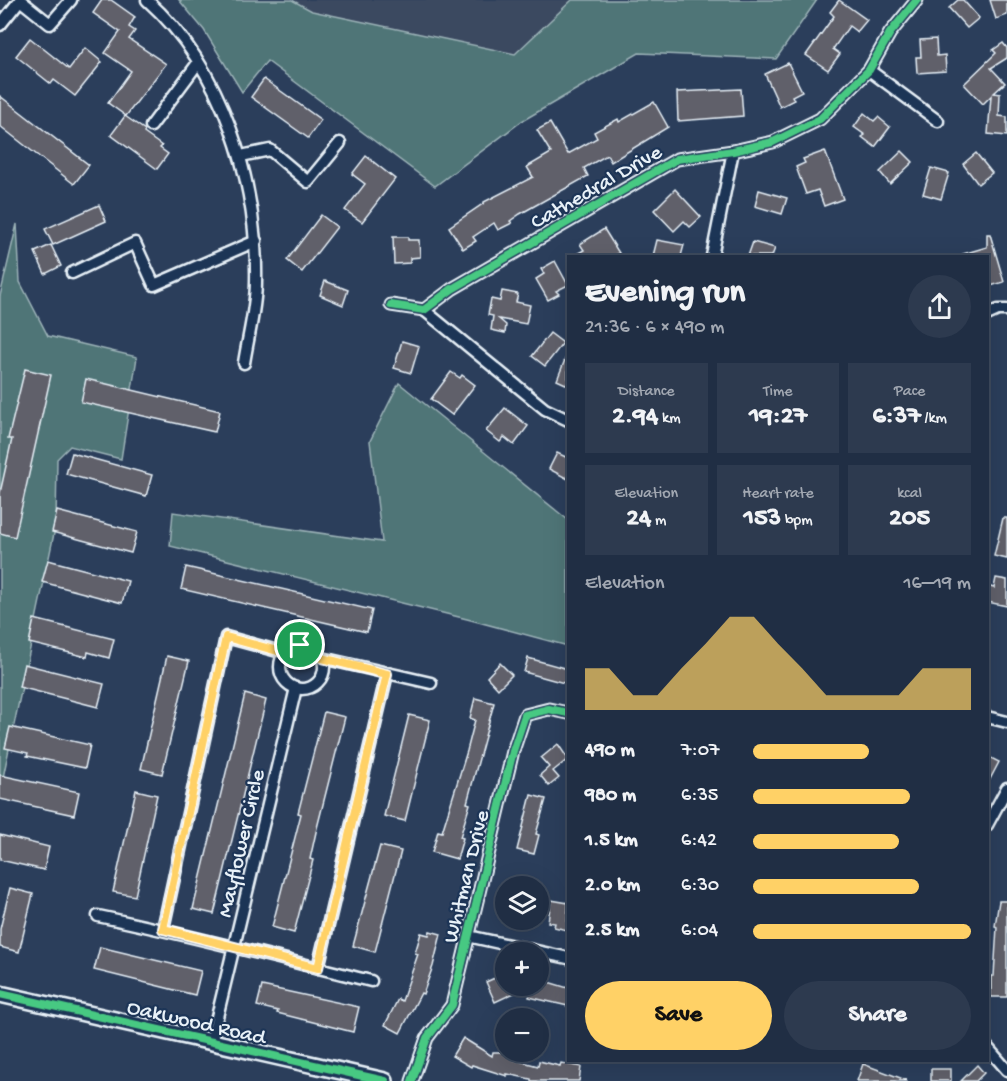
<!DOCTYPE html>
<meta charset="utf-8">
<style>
body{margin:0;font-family:"Gochi Hand",sans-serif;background:#2d3a4f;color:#f1f3f6;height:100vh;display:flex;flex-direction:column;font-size:22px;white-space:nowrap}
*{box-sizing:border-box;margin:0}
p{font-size:20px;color:#a2a8b2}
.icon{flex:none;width:33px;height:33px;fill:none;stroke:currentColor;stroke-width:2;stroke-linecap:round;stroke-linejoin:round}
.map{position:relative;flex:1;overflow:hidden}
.panel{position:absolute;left:567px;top:255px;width:422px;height:807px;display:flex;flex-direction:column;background:#202e44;border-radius:0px;box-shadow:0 6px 24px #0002,0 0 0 2px #3d4a5d}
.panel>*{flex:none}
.tools{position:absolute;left:495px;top:876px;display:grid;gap:12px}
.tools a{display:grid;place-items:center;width:54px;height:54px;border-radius:50%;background:#202e44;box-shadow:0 6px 24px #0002,0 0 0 2px #3d4a5d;font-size:30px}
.pin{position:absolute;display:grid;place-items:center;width:51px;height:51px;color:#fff;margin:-26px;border:3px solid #fff;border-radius:50%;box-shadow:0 2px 6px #0007}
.round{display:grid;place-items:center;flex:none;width:63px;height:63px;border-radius:32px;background:#2d3a4f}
.overview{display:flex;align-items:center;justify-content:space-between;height:102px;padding:0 18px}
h1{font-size:33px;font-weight:700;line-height:45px}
.stats{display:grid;grid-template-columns:repeat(3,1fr);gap:9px;height:102px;padding:6px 18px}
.stats div{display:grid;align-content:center;border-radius:0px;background:#2d3a4f;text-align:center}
.stats b{font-size:26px;font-weight:700}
.stats small{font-size:16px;font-weight:400}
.stats p{font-size:16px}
.chart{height:168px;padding:12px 18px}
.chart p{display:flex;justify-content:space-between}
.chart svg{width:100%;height:108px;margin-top:6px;fill:#ffd166;opacity:.7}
.primary-button{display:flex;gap:12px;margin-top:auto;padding:12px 18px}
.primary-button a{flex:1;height:69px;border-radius:36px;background:#ffd166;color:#111;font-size:24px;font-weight:700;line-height:69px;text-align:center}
.primary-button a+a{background:#2d3a4f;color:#f1f3f6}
ul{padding:0 18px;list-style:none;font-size:20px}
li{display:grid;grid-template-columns:96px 72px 1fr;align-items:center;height:45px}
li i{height:15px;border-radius:8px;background:#ffd166}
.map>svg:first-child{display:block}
.built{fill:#3b4860}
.green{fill:#507577;stroke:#9cb3b8;stroke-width:1.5}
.building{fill:#61606b;stroke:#e8f1f8;stroke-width:1.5}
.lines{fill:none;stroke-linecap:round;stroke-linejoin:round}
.street-casing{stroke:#e8f1f8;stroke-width:15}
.secondary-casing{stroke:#e8f1f8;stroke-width:20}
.street{stroke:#1d3557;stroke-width:10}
.secondary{stroke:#1d3557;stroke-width:15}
.cycleway-casing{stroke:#1d3557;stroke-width:11}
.cycleway{stroke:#46c982;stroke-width:8}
.route-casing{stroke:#fff;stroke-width:12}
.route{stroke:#ffd166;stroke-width:8}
.labels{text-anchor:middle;stroke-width:4.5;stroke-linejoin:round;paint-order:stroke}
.street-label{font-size:22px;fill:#e8f1f8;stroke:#1d3557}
</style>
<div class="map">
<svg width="1007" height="1081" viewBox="0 0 1007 1081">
<rect width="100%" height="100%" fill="#2b3e5b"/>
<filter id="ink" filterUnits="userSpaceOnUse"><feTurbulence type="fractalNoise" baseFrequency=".0167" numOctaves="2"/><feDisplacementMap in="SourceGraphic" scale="12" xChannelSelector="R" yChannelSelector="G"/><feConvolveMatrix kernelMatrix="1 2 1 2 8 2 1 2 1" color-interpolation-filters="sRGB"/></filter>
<g filter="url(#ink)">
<!-- built -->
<polygon class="built" points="292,0 572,0 515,54 312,11"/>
<!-- green -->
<g class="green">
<polygon points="179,0 292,0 312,11 515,54 572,0 817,0 776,59 639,53 522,121 435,186 267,61 242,92 204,30"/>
<polygon points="17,224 20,282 48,336 137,357 121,459 70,446 57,459 56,524 0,792 0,296"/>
<polygon points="399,383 568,520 568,646 467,619 170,546 173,512 382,542 370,441"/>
</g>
<!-- building -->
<g class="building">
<polygon points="102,0 111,0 135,17 129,27 135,31 129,39 166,64 126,116 108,103 131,71 105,53 120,32 93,13"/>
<polygon points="839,0 867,20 857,32 849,26 833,49 840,54 828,70 806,55 834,16 830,12"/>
<polygon points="958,0 963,0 979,18 967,28 949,8"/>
<polygon points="990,0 1007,0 1007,15 996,19"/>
<polygon points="30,38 69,69 85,48 102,62 75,96 54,80 51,84 16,56"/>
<polygon points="936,39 937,56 945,55 946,71 917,73 916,57 921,57 920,40"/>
<polygon points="1003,43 1007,48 1007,58 991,68 1005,83 994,93 1000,94 999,116 1007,117 1007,136 988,134 991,96 983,104 964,84 996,53 993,50"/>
<polygon points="788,63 802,91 792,96 794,100 780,107 765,74"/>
<polygon points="264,79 321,120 308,138 251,97"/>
<polygon points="741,89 743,116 678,121 677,92"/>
<polygon points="0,96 89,165 74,184 0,126"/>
<polygon points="654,102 668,127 611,162 607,155 584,168 588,176 520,214 510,221 512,223 498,230 494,223 473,237 476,241 463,249 449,227 484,203 484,202 533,177 527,167 551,153 537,130 550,123 568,154 597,138 594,132 618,119 619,122"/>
<polygon points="864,113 874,121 878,117 890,127 875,147 862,137 865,135 854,127"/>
<polygon points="125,116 145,130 144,133 162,146 160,148 168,154 157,169 111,135"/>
<polygon points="825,151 843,199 824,206 818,190 806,194 796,167 805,163 803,159"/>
<polygon points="902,151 913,162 890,184 880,172"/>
<polygon points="976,153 992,173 978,184 963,164"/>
<polygon points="366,156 395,179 362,222 345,210 365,184 352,174"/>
<polygon points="931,168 949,173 941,199 923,194"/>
<polygon points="675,189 701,217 690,227 684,221 674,231 654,210"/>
<polygon points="759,190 787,198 782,214 755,206"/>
<polygon points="99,205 106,221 53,245 45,229"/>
<polygon points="321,215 337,227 302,272 287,260"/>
<polygon points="604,229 619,253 614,256 573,256 584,250 580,244"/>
<polygon points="987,234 990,234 1004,282 987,287 987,256 964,256 963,254 987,247"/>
<polygon points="393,237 408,237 408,240 419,240 420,257 410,258 410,263 394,264"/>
<polygon points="657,240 684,245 681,256 653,256"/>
<polygon points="753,242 775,248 772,256 748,256"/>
<polygon points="51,245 61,266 45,274 35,252"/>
<polygon points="555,261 568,285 556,291 559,294 548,300 536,279 544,274 541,269"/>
<polygon points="325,281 348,290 343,305 320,295"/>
<polygon points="502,291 518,294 516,302 530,305 526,324 499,319 506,325 505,333 491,330 493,316 488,315 491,299 500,301"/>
<polygon points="550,333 563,343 545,366 532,356"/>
<polygon points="402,341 419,346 411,373 394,368"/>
<polygon points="568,352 568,385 557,380"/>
<polygon points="25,369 51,375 15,537 0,533 0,493 12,439 8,439"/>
<polygon points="451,372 460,378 462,375 475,385 452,415 431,399"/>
<polygon points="86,379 220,411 215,432 81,402"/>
<polygon points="505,408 528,426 514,445 504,437 500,442 486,431"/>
<polygon points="72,453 152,475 146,496 66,474"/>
<polygon points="557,453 568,458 568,479 549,469"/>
<polygon points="57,511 137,532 131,553 52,532"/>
<polygon points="1003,518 1007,518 1007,559 994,556"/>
<polygon points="48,560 128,581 122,603 42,582"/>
<polygon points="186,567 372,610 367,632 181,589"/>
<polygon points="996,578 1007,580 1007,606 987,602 987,586 994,588"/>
<polygon points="34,619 114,639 109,658 88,652 87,657 29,643"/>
<polygon points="167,656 189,661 162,774 141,769"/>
<polygon points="528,658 568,669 568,684 524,672"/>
<polygon points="500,663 512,675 498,689 487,677"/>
<polygon points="24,664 104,684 98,707 19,687"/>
<polygon points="245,694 266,700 214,914 193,909"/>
<polygon points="475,698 494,703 467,803 470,804 460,837 463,838 457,859 432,852 438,831 442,832 467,751 475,720 470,718"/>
<polygon points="324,712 345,717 316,832 310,859 313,860 294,933 272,927 301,814 298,813"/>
<polygon points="409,715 430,720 405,821 384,816"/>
<polygon points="10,727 90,745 85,768 27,756 28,753 5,748"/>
<polygon points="558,744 568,759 553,771 559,778 549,786 540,775 549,767 541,758"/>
<polygon points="987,756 999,762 987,785"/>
<polygon points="0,775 79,792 74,815 0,799"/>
<polygon points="136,790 157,795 135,896 113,892"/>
<polygon points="531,795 546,799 536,834 539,835 534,854 517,850"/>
<polygon points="0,835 49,847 44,870 0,860"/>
<polygon points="380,846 401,851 375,952 353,946"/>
<polygon points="10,888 33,894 19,952 0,947 0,929"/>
<polygon points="551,900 568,903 567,930 554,927 555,923 548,922"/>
<polygon points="999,901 1007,901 1007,997 991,997 991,976 994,976 997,927 995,926"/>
<polygon points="430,931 441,934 433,966 423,994 421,993 400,1033 385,1025 398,999 402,1001 418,954 415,953 421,933 429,935"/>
<polygon points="100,947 201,971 195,995 94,970"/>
<polygon points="506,973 506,986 529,986 495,1002 486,982"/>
<polygon points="538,979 568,988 568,1006 529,997 532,986 538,986"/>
<polygon points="262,986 359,1007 353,1032 277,1013 278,1011 257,1006"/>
<polygon points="463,1038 492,1056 493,1052 514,1052 512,1059 538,1066 539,1061 560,1066 561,1063 581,1067 579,1081 531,1081 531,1079 507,1074 507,1076 472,1065 471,1067 452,1056"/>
<polygon points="863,1064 906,1080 906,1081 857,1081"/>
<polygon points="977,1065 984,1073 976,1081 961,1081"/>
<rect x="931" y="1069" width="20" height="12"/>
</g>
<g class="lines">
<!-- street casing -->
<g class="street-casing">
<g id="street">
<polyline points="20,0 50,24 71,0"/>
<path d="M147,0C223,68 258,182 256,282C256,308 248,337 244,363"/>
<polyline points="0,25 20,0"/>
<polyline points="869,70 938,121"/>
<polyline points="151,126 198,63"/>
<polyline points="241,156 270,150 308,182 340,143"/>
<polyline points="712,256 733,151"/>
<polyline points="72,273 135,243 154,285 256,241"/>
<polyline points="391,305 424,310 452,289 677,159 733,151 773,142 820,119 869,70 890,33 917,0"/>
<polyline points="424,310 545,409 568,420"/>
<polyline points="987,315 998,310 1007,310"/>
<circle cx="302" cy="667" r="22"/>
<polyline points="322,658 431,683"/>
<polyline points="987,717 1007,722"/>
<polyline points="987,825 1007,788"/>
<path d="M98,916C190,935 281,959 371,981"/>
<polyline points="163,929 226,637 285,653"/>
<polyline points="468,936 568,958"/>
<polyline points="318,968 387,674"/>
<polyline points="211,1042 296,688"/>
<polyline points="987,1047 1007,1070"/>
<polyline points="412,1081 427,1038 452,1005 513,751 525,715 549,709 568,713"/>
</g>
</g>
<!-- secondary casing -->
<g class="secondary-casing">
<polyline id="secondary" points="0,994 385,1081"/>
</g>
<!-- street -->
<use href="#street" class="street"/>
<!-- secondary -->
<use href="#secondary" class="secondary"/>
<!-- cycleway casing -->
<g class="cycleway-casing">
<g id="cycleway">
<polyline points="391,305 424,310 452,289 677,159 733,151 773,142 820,119 869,70 890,33 917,0"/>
<polyline points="0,994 385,1081"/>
<polyline points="412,1081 427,1038 452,1005 513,751 525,715 549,709 568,713"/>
</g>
</g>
<!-- cycleway -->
<use href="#cycleway" class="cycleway"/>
</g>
</g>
<g class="lines" filter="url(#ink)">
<!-- route casing -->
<g class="route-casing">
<path id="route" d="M226,637L285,653C299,642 311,644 322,658L387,674L318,968L163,929Z"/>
</g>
<!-- route -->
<use href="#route" class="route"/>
</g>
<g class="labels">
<!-- street labels -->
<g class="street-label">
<text transform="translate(595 185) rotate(-30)" y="8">Cathedral Drive</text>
<text transform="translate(239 843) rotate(-77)" y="8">Mayflower Circle</text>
<text transform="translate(464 876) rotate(-76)" y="8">Whitman Drive</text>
<text transform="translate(197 1020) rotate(13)" y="8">Oakwood Road</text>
</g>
</g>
</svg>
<div class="tools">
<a><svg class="icon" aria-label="layers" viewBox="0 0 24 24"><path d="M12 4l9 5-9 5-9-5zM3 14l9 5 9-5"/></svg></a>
<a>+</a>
<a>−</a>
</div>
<div class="pin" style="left:300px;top:645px;background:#1e9e55"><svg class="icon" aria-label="arrive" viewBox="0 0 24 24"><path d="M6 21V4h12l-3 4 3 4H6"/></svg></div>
<section class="panel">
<div class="overview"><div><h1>Evening run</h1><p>21:36 · 6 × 490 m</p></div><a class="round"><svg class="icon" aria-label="share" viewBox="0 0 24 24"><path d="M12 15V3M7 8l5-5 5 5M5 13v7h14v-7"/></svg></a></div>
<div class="stats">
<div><p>Distance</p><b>2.94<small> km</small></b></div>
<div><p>Time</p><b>19:27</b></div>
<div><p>Pace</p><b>6:37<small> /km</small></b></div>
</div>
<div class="stats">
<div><p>Elevation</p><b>24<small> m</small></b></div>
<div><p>Heart rate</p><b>153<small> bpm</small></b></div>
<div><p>kcal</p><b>205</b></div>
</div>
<div class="chart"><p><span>Elevation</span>16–19 m</p>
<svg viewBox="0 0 160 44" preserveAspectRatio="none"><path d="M0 44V27L10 27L20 38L30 38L40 27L50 17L60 6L70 6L80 17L90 27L100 38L110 38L120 38L130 38L140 27L150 27L160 27V44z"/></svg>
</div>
<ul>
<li><b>490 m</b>7:07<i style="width:53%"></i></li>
<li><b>980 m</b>6:35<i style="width:72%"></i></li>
<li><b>1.5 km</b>6:42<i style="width:67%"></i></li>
<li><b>2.0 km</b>6:30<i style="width:76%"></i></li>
<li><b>2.5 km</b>6:04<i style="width:100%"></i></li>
</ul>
<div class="primary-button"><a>Save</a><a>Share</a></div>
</section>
</div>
